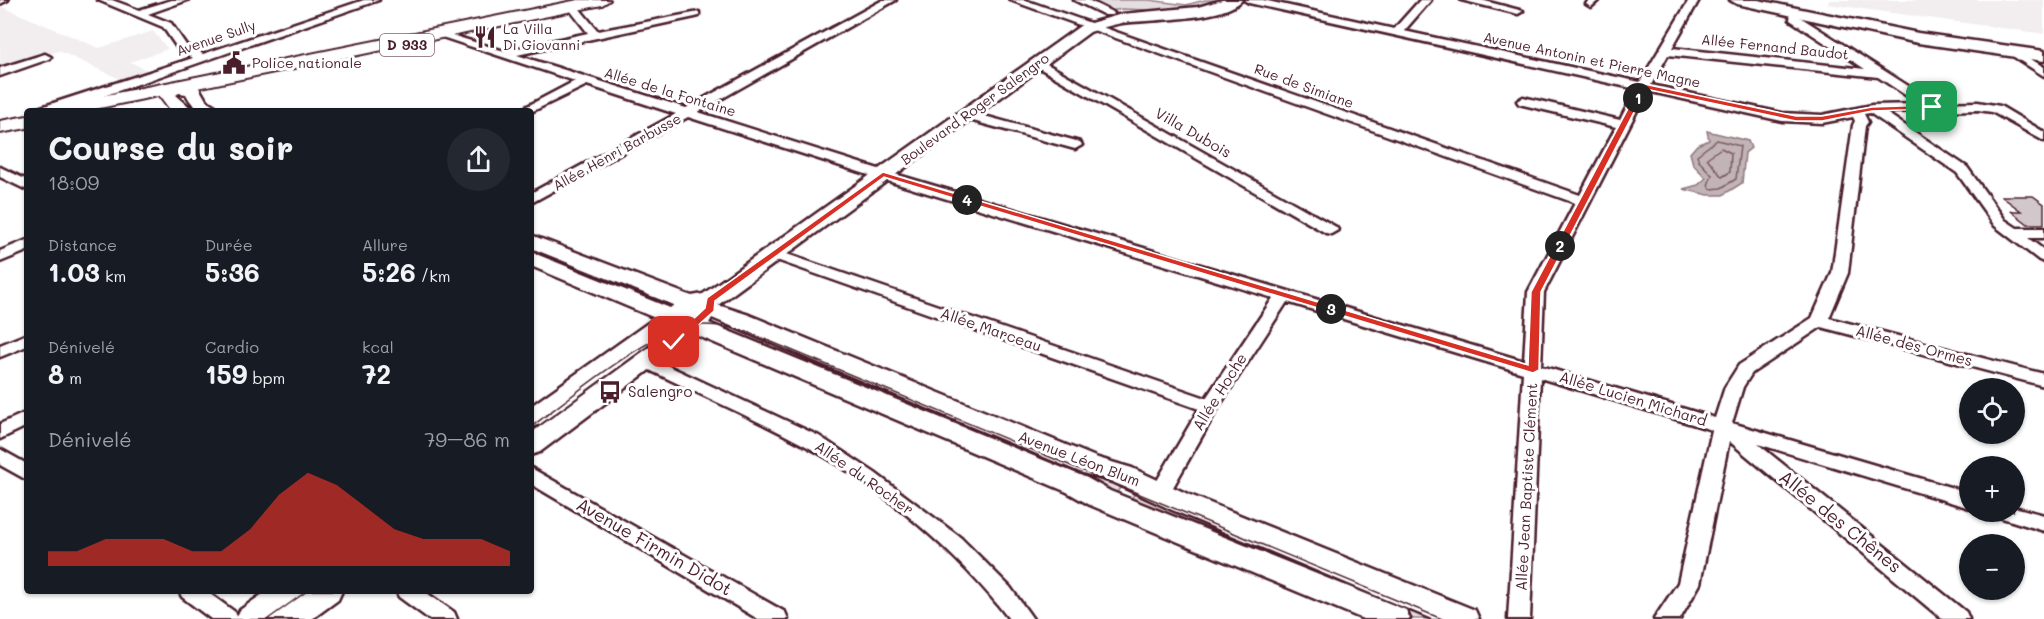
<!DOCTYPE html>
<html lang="fr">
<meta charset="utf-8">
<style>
body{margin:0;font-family:Mali,sans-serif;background:#242831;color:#f1f3f6;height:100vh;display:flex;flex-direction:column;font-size:22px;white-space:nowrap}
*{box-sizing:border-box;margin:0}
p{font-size:20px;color:#9ea1a6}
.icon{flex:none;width:33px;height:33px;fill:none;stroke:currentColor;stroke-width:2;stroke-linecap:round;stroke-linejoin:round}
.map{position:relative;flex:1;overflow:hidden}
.side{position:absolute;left:24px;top:108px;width:510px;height:486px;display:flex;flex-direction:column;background:#171b24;border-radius:6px;box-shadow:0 2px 4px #0004}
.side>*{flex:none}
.tools{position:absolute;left:1959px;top:378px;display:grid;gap:12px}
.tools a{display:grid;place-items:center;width:66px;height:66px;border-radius:50%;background:#171b24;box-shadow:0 2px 4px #0004;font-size:30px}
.pin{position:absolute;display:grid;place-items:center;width:51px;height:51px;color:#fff;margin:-26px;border-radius:12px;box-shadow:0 3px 9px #0006}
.km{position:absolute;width:30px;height:30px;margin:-15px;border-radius:50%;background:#222;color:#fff;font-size:16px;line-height:30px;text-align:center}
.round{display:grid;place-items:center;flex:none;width:63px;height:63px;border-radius:32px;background:#242831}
.head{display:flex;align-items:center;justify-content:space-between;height:102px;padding:0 24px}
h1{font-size:33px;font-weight:700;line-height:45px}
.figures{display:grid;grid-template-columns:repeat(3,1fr);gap:9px;height:102px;padding:6px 24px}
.figures div{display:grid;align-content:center}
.figures b{font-size:26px;font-weight:700}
.figures small{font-size:16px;font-weight:400}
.figures p{font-size:16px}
.chart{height:168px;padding:12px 24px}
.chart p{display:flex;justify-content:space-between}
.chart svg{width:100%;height:108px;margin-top:6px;fill:#d93025;opacity:.7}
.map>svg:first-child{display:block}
.built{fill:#f2eeef}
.green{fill:#e5dee0;stroke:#987e86;stroke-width:1.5}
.water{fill:#c1b3b6;stroke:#91787e;stroke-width:1.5}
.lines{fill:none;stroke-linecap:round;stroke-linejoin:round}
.shore{stroke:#7a5a63;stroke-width:1.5}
.building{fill:#d2c7cb;stroke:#4a1f2b;stroke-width:1.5}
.street-casing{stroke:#4a1f2b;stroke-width:5}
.secondary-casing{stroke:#4a1f2b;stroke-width:5}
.primary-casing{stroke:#4a1f2b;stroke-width:4}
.street{fill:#fff;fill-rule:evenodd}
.secondary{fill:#fff;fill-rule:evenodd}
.primary{fill:#fff;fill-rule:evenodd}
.tram{stroke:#4a1f2b;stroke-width:1.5}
.route{fill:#d93025;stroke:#fff;stroke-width:1.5}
.labels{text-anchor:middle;stroke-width:6;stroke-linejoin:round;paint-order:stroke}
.far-poi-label{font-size:14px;fill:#4a1f2b;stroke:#fff;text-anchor:start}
.far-street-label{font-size:14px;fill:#4a1f2b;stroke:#fff}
.shield{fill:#fff;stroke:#80626b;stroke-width:1.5}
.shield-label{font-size:14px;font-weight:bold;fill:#4a1f2b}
.street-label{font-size:15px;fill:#4a1f2b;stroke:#fff}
.poi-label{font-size:15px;fill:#4a1f2b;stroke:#fff;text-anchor:start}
.near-street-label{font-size:18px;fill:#4a1f2b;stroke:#fff}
</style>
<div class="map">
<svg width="2044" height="619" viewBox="0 0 2044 619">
<rect width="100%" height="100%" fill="#fff"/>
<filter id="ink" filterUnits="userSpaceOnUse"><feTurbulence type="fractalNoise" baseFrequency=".0167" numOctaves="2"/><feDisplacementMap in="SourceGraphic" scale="12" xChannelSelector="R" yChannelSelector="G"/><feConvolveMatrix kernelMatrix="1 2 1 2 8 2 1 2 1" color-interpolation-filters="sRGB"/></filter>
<g filter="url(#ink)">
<!-- built -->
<g class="built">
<polygon points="1829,0 2044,0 2044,34 1827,4"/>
<polygon points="0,6 99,48 153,31 168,49 130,62 149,71 122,80 59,51 0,70"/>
</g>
<!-- green -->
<g class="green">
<polygon points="1085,0 1149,0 1186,5 1205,0 1228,0 1201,9 1153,12 1150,10 1122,9 1109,11"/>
<polygon points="734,323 1124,482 1113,498 723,335"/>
<polygon points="648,337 664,343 531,435 531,421"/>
<polygon points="1139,488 1451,619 1414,619 1158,513 1127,504"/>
</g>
<!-- water -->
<polygon class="water" points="1707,131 1748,141 1751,148 1745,153 1742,183 1723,195 1708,195 1683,189 1698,185 1706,178 1693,164 1690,153 1697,145 1709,140"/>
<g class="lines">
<!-- shore -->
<g class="shore">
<polygon points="1717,140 1740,146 1736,179 1721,188 1711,189 1708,185 1712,175 1699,161 1697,155"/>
<polygon points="1721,148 1731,153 1730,172 1722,177 1707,158"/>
</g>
</g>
<!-- building -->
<polygon class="building" points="2001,196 2033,196 2044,204 2044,224 2028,224 2011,211 2021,211"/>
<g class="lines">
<!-- street casing -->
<g class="street-casing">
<g id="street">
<polygon points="0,0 8,0 0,4"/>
<polygon points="98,0 112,0 139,10 172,0 188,0 148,14 171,23 186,45 203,54 364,0 379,0 92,100 87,103 89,106 87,109 79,109 74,105 55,111 36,111 38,108 193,58 178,49 163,27"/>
<path d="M883,0H896L698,112L888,172L1524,361L1528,292L1575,203L1010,0H1025L1580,195L1616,127L1519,104L1517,101L1523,97L1620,120L1636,89L1249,3L1244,0H1263L1394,29L1420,0H1431L1404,31L1640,82L1689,0H1699L1672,48L1865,69L1790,20L1791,12L1796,9L1801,12L1800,17L1935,103L1978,102L2000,106L2044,132V141L1992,112L1978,110L1885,112L1967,167L2005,220L2017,228H2044V238H2028L2044,250V262L2039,260L1995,226L1957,173L1870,113L1864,114L1868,122L1865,126L1848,273L1829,318L2044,374V386L1821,327L1752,373L1743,387L1732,423L1970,493V508L1758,444L1966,612L1969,619H1942L1729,441L1700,584L1680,619H1654L1678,583L1712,430L1540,378L1530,619H1508L1523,373L1287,302L1218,408L1168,496L1161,498L1154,496L1151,491L1199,409L768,257L765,254L768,251H778L1206,398L1273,298L878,178L688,117L531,203V193L676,114L587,85L531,112L518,111L575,81L442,37L448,34L504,51L588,33L570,10L575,7L579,8L598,31L699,12V16L695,17L517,55L686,108ZM1668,55L1878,77L1919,104L1872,105L1822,115L1782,113L1651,85ZM1647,91L1782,121L1822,123L1853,117L1855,121L1853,125L1832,273L1812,318L1739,365L1725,387L1715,418L1541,366L1544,292Z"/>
<polygon points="1074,0 1088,0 1114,13 1113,15 1105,15"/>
<polygon points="1461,0 1481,0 1523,11 1518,14"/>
<polygon points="1589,0 1599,0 1591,7 1586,4"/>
<polygon points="2015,50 2044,67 2044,76 2011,55 2011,51"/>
<polygon points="45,54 51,57 49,59 0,76 0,68"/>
<polygon points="1038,59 1336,227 1338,230 1331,234 1326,233 1034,65 1034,61"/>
<polygon points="966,111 1080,142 1082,145 1075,149 962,118 960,115"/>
<polygon points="0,167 27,180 27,190 0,177"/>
<polygon points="27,240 27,251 0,262 0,251"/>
<polygon points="27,334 27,346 0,357 0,345"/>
<path d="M645,355L819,436L875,473L961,538L1010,587L1033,619H1009C960,554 876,483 804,445C750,416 694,392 639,365L636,361L639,357Z"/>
<polygon points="27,412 27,426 0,439 0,424"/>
<polygon points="0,449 27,464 27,480 0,465"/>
<polygon points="531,468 785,612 788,619 758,619 531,484"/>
<polygon points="2014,507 2044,515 2044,531 1999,517 1996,512 2014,512"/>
<polygon points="179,591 206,591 235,612 238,619 211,619 182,597"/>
<polygon points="396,591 424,591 454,612 457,619 429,619 399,597"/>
</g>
</g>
<!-- secondary casing -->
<g class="secondary-casing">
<g id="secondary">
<path d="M1222,0H1242C1223,21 1151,19 1122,23C1111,25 1101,28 1090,32L718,305L749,315L1098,458L1132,468L1190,495L1475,610L1479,619H1432L1170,509L1112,482L1080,472L712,318L709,323L1087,478L1110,491L1406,610L1410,619H1363L1090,505L1067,492L696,335L540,452L531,455V433L677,327L674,326L540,424L531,427V406L655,318L531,266V252L670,308L674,305L531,248V235L686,294L692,296L703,294L1080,26L1122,14L1198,7Z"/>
<polygon points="1730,0 1758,0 1918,33 2044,51 2044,61 1918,43 1737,4"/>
<path d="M175,83L198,86L206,100L223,111C204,111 195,112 186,94L179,93L176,95L194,111H171L159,95L169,84Z"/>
<polygon points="267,591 342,591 338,600 312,619 236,619 240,610"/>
</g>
</g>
<!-- primary casing -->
<g class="primary-casing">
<g id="primary">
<polygon points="578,0 610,0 602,5 85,111 47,111 50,107 57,105"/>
<polygon points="27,116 27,128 0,133 0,121"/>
</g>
</g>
<!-- street -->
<use href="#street" class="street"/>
<!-- secondary -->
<use href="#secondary" class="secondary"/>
<!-- primary -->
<use href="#primary" class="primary"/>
<!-- tram -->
<g class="tram">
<path d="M531,427C571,397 643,336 690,326C709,323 727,327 745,331L1442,619"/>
<polyline points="268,619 307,591"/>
</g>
</g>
</g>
<!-- route -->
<polygon class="route" points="1644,84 1796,116 1822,116 1872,107 1932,105 1936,107 1932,109 1872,111 1822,121 1796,121 1646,89 1541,292 1539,370 1533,373 884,177 715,301 714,311 677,344 669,342 705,308 707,298 883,172 1528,365 1531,292 1640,86"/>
<!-- icons -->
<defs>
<g id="restaurant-bare" transform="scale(1.8)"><path d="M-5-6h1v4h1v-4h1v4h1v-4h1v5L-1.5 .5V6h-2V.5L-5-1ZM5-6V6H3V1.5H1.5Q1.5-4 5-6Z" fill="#4a1f2b" stroke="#fff" stroke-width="2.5" paint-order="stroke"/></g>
<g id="civic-bare" transform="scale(1.8)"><path d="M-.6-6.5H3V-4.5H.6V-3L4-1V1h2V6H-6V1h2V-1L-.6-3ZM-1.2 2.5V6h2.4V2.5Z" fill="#4a1f2b" stroke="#fff" stroke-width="2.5" paint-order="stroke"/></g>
<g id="bus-bare" transform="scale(1.8)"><path d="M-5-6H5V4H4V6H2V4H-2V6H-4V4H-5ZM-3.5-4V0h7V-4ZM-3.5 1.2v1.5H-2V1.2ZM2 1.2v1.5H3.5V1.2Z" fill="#4a1f2b" stroke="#fff" stroke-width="2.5" paint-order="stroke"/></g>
</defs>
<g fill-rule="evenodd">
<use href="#restaurant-bare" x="485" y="37"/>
<use href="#civic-bare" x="234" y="63"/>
<use href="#bus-bare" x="610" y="392"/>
</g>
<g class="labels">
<!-- far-poi labels -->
<g class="far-poi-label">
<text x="503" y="34">La Villa<tspan x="503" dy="16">Di Giovanni</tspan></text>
<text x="252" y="68">Police nationale</text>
</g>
<!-- far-street labels -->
<g class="far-street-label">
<text transform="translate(216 38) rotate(-19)" y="5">Avenue Sully</text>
<text transform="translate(1775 47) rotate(6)" y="5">Allée Fernand Baudot</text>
<text transform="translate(1592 60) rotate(12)" y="5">Avenue Antonin et Pierre Magne</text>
<text transform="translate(1304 86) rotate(20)" y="5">Rue de Simiane</text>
<text transform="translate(670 92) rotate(17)" y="5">Allée de la Fontaine</text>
<text transform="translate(975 109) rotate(-36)" y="5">Boulevard Roger Salengro</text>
<text transform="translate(617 152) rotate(-29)" y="5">Allée Henri Barbusse</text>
</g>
<!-- shield labels -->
<rect class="shield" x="380" y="34" width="54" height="22" rx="4.5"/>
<g class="shield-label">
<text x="407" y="50">D 933</text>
</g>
<!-- street labels -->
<g class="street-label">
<text transform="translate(1193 133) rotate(30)" y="5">Villa Dubois</text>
<text transform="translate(991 330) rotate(19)" y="5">Allée Marceau</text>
<text transform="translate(1914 346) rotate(15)" y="5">Allée des Ormes</text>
<text transform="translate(1220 392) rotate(-58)" y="5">Allée Hoche</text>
<text transform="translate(1633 399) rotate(17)" y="5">Allée Lucien Michard</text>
<text transform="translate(1079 459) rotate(21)" y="5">Avenue Léon Blum</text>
<text transform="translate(864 478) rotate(35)" y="5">Allée du Rocher</text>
<text transform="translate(1527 487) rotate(-87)" y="5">Allée Jean Baptiste Clément</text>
</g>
<!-- poi labels -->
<g class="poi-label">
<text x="628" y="397">Salengro</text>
</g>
<!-- near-street labels -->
<g class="near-street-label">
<text transform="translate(1840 522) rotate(39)" y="6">Allée des Chênes</text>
<text transform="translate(654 547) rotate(30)" y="6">Avenue Firmin Didot</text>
</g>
</g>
</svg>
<div class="tools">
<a><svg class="icon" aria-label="locate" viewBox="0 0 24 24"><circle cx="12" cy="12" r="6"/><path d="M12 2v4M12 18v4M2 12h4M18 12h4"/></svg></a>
<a>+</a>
<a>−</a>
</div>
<div class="pin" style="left:1932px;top:107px;background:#1e9e55"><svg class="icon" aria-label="arrive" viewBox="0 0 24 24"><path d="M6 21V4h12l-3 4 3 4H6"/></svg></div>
<div class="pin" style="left:674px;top:342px;background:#d93025"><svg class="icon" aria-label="check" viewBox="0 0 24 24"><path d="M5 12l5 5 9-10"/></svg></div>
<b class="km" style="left:1638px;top:98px">1</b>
<b class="km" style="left:1560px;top:246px">2</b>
<b class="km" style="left:1331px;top:309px">3</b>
<b class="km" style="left:967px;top:200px">4</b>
<section class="side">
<div class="head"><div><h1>Course du soir</h1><p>18:09</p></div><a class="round"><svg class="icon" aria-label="share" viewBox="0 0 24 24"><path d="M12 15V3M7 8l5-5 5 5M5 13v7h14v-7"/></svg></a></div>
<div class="figures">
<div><p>Distance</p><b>1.03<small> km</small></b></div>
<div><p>Durée</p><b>5:36</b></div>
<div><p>Allure</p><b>5:26<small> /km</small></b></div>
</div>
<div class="figures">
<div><p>Dénivelé</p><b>8<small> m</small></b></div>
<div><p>Cardio</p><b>159<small> bpm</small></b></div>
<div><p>kcal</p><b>72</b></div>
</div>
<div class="chart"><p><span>Dénivelé</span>79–86 m</p>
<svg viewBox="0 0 160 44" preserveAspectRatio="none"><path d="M0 44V38L10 38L20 33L30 33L40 33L50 38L60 38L70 29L80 15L90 6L100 11L110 20L120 29L130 33L140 33L150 33L160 38V44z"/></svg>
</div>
</section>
</div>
